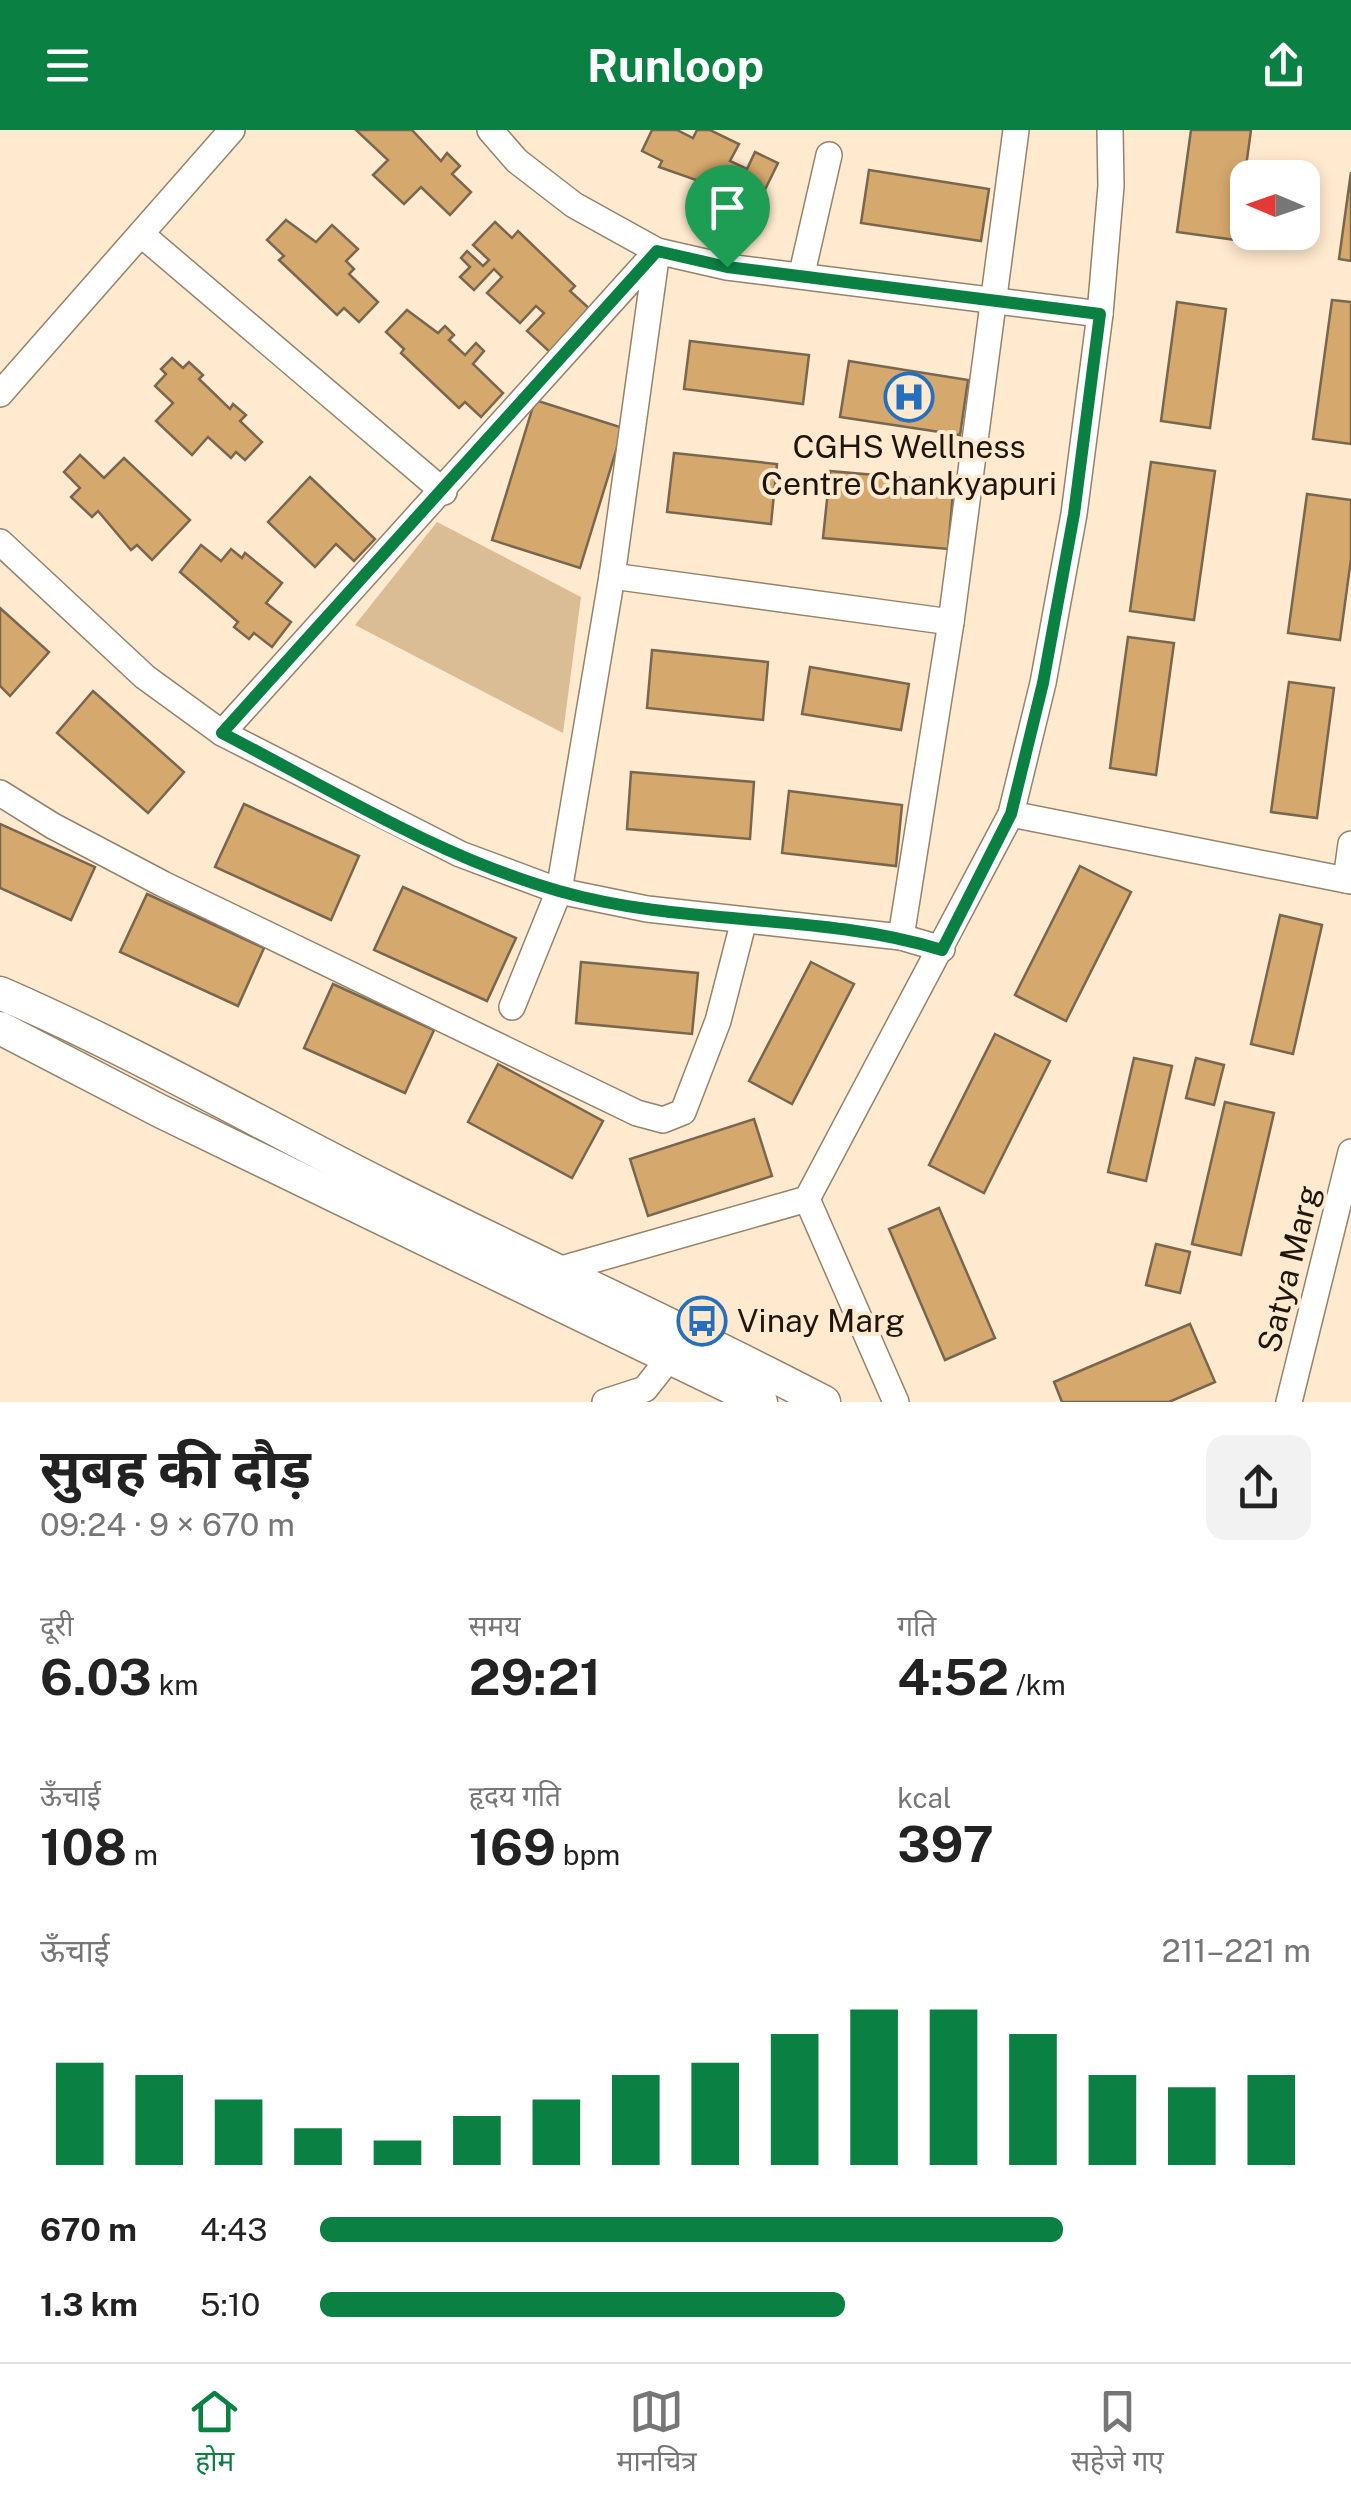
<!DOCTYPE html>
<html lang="hi">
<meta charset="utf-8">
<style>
body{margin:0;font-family:"Public Sans","Noto Sans Devanagari",sans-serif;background:#f2f2f2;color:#222;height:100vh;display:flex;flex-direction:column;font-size:38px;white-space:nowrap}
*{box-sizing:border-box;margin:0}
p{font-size:32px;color:#767676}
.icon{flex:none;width:55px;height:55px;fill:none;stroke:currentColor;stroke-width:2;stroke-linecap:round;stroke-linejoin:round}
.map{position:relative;height:1272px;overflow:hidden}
.details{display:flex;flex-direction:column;background:#fff;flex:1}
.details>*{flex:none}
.needle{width:65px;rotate:272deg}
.controls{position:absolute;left:1230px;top:30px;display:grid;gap:20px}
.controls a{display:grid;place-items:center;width:90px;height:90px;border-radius:20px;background:#fff;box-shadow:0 5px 15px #0003;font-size:50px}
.pin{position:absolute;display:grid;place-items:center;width:85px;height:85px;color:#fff;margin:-102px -42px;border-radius:50% 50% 50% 0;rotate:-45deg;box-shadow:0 0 10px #0007}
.pin .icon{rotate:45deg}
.round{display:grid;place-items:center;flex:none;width:105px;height:105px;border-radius:20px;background:#f2f2f2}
.overview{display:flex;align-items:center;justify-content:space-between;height:170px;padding:0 40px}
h1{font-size:55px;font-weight:700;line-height:75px}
.metrics{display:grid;grid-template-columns:repeat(3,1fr);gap:15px;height:170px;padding:10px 40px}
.metrics div{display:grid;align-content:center}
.metrics b{font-size:50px;font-weight:700}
.metrics small{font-size:28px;font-weight:400}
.metrics p{font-size:28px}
.chart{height:280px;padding:20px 40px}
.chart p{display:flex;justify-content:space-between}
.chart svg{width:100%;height:180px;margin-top:10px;stroke:#0b8043;stroke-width:6}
ul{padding:0 40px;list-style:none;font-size:32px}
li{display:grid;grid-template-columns:160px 120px 1fr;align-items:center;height:75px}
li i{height:25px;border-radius:12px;background:#0b8043}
header{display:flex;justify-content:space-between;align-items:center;height:130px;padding:0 40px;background:#0b8043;color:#fff;font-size:45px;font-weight:700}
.dock{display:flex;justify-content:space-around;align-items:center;height:140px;border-top:2px solid #e0e0e0;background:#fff;font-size:28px;color:#767676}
.dock a{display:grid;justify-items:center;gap:5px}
.dock .active{color:#0b8043}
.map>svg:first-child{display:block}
.green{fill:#dabc95}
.building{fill:#d5a86d;stroke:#79664f;stroke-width:2.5}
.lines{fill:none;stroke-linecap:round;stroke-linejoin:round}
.minor-casing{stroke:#95826a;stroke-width:28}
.major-casing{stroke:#95826a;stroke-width:35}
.minor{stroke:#fff;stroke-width:25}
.major{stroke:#fff;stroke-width:32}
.route-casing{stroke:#fff;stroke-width:20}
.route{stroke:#0b8043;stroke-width:12}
.labels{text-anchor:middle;stroke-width:8;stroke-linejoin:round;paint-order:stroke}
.poi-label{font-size:32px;fill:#1e160d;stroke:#ffe9cf}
.street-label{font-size:32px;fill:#1e160d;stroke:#ffe9cf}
</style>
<header><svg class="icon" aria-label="menu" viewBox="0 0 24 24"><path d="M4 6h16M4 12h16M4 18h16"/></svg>Runloop<svg class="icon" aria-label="share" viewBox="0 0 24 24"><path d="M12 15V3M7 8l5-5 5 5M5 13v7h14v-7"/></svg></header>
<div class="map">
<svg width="1351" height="1272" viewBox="0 0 1351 1272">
<rect width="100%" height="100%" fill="#ffe9cf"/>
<!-- green -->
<polygon class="green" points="437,392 581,467 563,603 355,495"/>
<!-- building -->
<g class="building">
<polygon points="356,0 412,0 441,31 447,23 460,36 452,44 471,62 450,85 421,57 404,74 373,45 388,30"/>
<polygon points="652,0 677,0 693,8 697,0 710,0 739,14 730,31 747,39 755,22 778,33 757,76 733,65 729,72 702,52 659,37 662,31 642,21"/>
<polygon points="1191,0 1251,0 1236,110 1177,102"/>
<polygon points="869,40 989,59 981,111 861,93"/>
<polygon points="1351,42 1351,131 1339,129"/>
<polygon points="286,90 316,112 332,95 358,119 346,131 354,139 349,144 378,172 359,192 344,178 337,185 279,130 284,126 267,110"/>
<polygon points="495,92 512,108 518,101 575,156 570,161 591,180 551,223 527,201 544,183 536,176 520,193 487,163 502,147 494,139 474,160 460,147 470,137 461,128 467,121 483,136 489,130 473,115"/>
<polygon points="1332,170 1351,172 1351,314 1313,309"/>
<polygon points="1177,172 1226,179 1210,298 1161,291"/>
<polygon points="407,180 438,203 445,196 454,205 449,210 465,225 476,213 484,221 473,234 503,263 481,287 465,272 459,278 401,223 404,219 386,202"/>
<polygon points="690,211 809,225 803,274 684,259"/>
<polygon points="172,228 183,238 189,232 203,245 199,249 230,279 233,274 246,285 240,291 262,312 245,330 236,322 231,328 208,307 192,325 156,291 173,273 155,256 166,244 161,239"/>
<polygon points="849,231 968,250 960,305 840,287"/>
<polygon points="535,270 623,298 580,438 492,410"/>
<polygon points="674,323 777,334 771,394 667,382"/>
<polygon points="80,325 104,348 124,328 190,390 152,430 137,415 131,420 98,381 92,387 71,367 80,358 64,342"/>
<polygon points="1151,332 1215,341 1194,490 1130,481"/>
<polygon points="830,341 954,352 948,419 823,408"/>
<polygon points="310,347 375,409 354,431 336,414 315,437 268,392"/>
<polygon points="1307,364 1351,370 1351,429 1340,510 1288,503"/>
<polygon points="201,415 221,431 231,419 242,428 245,423 282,453 266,473 291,492 272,517 254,503 249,509 234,497 238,492 180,442"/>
<polygon points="0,478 49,522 10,566 0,556"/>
<polygon points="1128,507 1174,513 1156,645 1110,638"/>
<polygon points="652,520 768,532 763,590 647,578"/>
<polygon points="810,537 909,554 901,600 802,584"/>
<polygon points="1289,552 1334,558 1317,688 1271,682"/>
<polygon points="93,561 184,642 148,683 57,603"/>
<polygon points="631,642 754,652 750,709 627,699"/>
<polygon points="789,661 902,675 896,736 782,723"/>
<polygon points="244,674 359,726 331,790 215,737"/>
<polygon points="0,694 95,737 71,790 0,758"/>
<polygon points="1080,736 1131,762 1066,891 1015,865"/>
<polygon points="403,757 516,808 487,871 374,820"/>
<polygon points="147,764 264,818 238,876 120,822"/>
<polygon points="1280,785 1322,795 1293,924 1251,914"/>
<polygon points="581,832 698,843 692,904 576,893"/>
<polygon points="811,832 854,854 792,974 749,951"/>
<polygon points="333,854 434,900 405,963 304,918"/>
<polygon points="995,904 1050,931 984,1063 929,1035"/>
<polygon points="1134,928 1172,936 1146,1051 1108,1042"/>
<polygon points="1196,928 1224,935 1214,975 1186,968"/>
<polygon points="498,934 603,991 572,1048 468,992"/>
<polygon points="1225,972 1274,983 1241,1125 1192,1114"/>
<polygon points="754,989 772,1046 648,1086 630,1029"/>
<polygon points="939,1078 995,1208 945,1230 889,1099"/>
<polygon points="1156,1114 1190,1122 1180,1163 1146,1155"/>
<polygon points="1190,1194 1215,1252 1169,1272 1062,1272 1054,1252"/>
</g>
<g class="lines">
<!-- minor casing -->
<g class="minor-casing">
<g id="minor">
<polyline points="490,0 517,31 574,75 657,121 727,137 1100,184"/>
<polyline points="141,104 444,362"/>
<polygon points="657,121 612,446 559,761 460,724 222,603"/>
<polyline points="802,143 829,25"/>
<polyline points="0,264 232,0"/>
<polyline points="0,412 145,547 222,603"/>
<polyline points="612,446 951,492"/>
<polyline points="0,663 53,696 163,754 637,983 663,990 683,982 718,891 744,790"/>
<polyline points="1011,684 1351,751"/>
<polyline points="1346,750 1351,714"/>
<polyline points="901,807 951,492 1016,0"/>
<polyline points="512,877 559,761 647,779 901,807 942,819"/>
<polyline points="807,1069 1011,684 1043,553 1074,384 1100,184 1111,56 1110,0"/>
<polyline points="558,1140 807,1069 896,1272"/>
<polyline points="605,1272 645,1259 671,1226"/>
<polyline points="1289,1272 1351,1022"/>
</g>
</g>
<!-- major casing -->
<g class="major-casing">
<g id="major">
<path d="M0,863C136,922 262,995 394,1061C537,1133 683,1198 824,1272"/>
<polyline points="0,898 160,981 761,1272"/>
</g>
</g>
<!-- minor -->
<use href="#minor" class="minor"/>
<!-- major -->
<use href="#major" class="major"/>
</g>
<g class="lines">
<!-- route casing -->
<g class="route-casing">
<path id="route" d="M657,121L727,137L1100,184L1074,384L1043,553L1011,684L942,820C819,782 684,797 559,761C441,728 330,659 222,603Z"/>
</g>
<!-- route -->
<use href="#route" class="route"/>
</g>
<!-- icons -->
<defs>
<g id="hospital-ring" transform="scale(2.5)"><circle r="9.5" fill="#ffe9cf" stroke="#2470bf" stroke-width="1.5"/><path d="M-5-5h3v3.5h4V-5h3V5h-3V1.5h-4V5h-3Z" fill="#2470bf"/></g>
<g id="bus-ring" transform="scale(2.5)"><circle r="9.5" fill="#ffe9cf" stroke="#2470bf" stroke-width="1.5"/><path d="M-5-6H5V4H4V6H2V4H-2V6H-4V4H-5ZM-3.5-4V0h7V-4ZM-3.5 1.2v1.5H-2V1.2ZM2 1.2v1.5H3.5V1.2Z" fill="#2470bf"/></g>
</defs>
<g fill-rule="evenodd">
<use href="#hospital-ring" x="909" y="267"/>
<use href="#bus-ring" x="702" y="1191"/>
</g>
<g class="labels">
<!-- poi labels -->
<g class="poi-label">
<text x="909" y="328">CGHS Wellness<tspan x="909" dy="37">Centre Chankyapuri</tspan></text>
<text x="737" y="1202" text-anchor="start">Vinay Marg</text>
</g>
<!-- street labels -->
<g class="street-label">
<text transform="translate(1289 1139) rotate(-76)" y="11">Satya Marg</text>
</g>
</g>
</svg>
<div class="controls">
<a><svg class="needle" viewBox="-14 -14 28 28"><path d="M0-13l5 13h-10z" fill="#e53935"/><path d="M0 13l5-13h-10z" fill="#767676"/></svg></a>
</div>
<div class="pin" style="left:727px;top:137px;background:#1e9e55"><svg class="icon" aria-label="arrive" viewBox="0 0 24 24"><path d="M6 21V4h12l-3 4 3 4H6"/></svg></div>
</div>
<section class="details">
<div class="overview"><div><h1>सुबह की दौड़</h1><p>09:24 · 9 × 670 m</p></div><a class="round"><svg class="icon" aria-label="share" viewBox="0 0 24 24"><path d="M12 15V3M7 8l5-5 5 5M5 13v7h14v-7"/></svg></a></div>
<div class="metrics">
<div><p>दूरी</p><b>6.03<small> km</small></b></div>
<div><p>समय</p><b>29:21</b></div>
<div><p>गति</p><b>4:52<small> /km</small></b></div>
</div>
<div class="metrics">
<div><p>ऊँचाई</p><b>108<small> m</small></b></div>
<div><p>हृदय गति</p><b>169<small> bpm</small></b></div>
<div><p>kcal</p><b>397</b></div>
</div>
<div class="chart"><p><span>ऊँचाई</span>211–221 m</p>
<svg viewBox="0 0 160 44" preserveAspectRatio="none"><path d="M5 44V19M15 44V22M25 44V28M35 44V35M45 44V38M55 44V32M65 44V28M75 44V22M85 44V19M95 44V12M105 44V6M115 44V6M125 44V12M135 44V22M145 44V25M155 44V22"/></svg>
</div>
<ul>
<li><b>670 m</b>4:43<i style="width:75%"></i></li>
<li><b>1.3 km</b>5:10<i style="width:53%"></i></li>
</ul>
</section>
<nav class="dock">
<a class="active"><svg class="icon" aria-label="home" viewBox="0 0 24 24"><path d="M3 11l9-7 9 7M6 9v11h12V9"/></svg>होम</a>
<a><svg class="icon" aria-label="map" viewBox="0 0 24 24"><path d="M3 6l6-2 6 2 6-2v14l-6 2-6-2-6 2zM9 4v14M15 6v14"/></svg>मानचित्र</a>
<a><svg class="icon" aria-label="saved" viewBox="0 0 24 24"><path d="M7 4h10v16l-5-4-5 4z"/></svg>सहेजे गए</a>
</nav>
